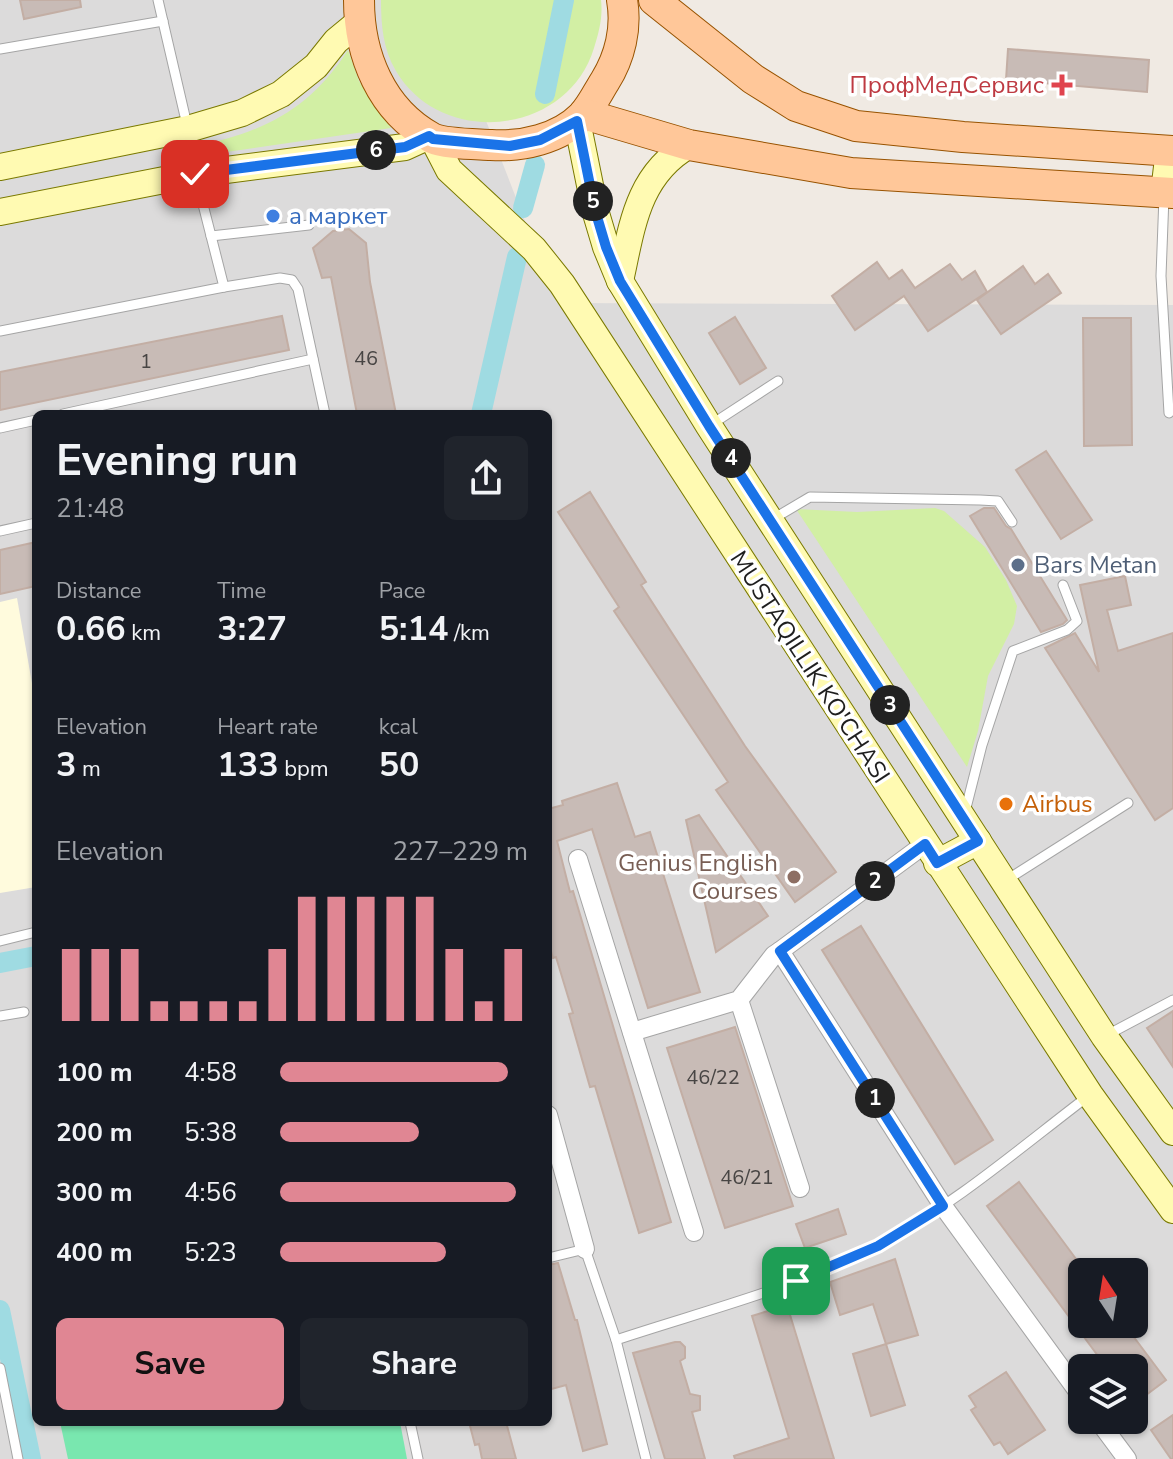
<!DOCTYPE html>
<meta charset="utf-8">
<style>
body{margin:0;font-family:"Nunito Sans",sans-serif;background:#20242c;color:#f1f3f6;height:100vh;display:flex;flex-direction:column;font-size:30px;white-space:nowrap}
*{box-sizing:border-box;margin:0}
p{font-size:26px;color:#9ea1a6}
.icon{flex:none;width:44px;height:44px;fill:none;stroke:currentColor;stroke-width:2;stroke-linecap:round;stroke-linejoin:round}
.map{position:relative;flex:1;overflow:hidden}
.sheet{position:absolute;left:32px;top:410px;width:520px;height:1016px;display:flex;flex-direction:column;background:#171b24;border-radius:12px;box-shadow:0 2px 6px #0004}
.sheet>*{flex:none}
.needle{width:52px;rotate:348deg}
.controls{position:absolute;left:1068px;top:1258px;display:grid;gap:16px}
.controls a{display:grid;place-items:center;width:80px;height:80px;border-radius:12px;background:#171b24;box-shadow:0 2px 6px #0004;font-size:40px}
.pin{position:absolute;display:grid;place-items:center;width:68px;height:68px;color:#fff;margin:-34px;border-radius:16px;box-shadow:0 4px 12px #0006}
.km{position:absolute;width:40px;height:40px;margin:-20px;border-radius:50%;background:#222;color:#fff;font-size:22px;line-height:40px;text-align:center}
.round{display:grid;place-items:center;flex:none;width:84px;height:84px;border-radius:12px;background:#20242c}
.head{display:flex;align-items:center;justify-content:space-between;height:136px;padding:0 24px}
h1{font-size:44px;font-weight:700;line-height:60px}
.figures{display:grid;grid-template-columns:repeat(3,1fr);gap:12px;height:136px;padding:8px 24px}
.figures div{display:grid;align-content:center}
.figures b{font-size:34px;font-weight:700}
.figures small{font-size:22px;font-weight:400}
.figures p{font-size:22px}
.chart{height:224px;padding:16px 24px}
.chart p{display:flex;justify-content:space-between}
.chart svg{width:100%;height:144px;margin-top:8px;stroke:#e08693;stroke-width:6}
.button{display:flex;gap:16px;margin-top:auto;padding:16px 24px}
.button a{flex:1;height:92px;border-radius:12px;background:#e08693;color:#111;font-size:32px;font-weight:700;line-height:92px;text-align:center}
.button a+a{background:#20242c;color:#f1f3f6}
ul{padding:0 24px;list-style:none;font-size:26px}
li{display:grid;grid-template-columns:128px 96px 1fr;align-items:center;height:60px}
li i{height:20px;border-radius:10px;background:#e08693}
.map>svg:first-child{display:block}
.residential{fill:#dcdbdb;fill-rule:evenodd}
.education{fill:#fffbdd}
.grass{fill:#d2efa4}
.pitch{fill:#79e7af}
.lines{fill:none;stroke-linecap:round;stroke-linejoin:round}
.canal{stroke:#9fdbe2;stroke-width:20}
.building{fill:#c8bbb6;stroke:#c3aea4;stroke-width:2}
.lane-casing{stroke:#a5a5a5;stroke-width:11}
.street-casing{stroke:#a5a5a5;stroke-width:20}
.secondary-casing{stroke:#7a7900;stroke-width:28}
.primary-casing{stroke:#985300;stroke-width:32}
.lane{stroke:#fff;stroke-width:9}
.street{stroke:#fff;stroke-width:18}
.secondary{stroke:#fffab2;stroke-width:26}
.primary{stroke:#ffc799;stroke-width:30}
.route-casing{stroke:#fff;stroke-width:16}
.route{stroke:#1a73e8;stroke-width:10}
.health-dot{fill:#e0444e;stroke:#fff;stroke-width:3}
.shop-dot{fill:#3f7fe0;stroke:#fff;stroke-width:3}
.service-dot{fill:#5c6f8a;stroke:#fff;stroke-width:3}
.food-dot{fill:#e8710a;stroke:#fff;stroke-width:3}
.education-dot{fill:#8d6e63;stroke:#fff;stroke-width:3}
.labels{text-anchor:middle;stroke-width:7;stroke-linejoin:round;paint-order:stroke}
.number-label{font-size:20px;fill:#484544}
.health-label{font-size:24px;fill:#be3a42;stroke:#fff;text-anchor:end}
.shop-label{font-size:24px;fill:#366cbe;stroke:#fff;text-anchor:start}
.service-label{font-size:24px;fill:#4e5e75;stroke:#fff;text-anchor:start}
.street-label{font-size:24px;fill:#1e1e1e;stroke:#fff}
.food-label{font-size:24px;fill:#c56008;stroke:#fff;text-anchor:start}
.education-label{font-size:24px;fill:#785e54;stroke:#fff;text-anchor:end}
</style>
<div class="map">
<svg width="1173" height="1459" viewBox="0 0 1173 1459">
<rect width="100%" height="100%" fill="#f0eae3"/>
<!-- residential -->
<path class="residential" d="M0,0H439L557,303L1173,305V1459H0ZM36,414H548V1422H36ZM1082,1272H1134V1324H1082ZM1082,1368H1134V1420H1082Z"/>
<!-- education -->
<polygon class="education" points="17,598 36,706 36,887 0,893 0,602"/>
<!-- grass -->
<g class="grass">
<path d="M381,0H601C603,17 599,32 594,48C568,135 442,149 396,71C383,49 381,25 381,0Z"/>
<path d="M348,50L359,81L391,128L199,156L197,146C264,132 310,109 348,50Z"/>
<polygon points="935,508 944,511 985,547 1006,580 1017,606 1014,624 988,676 978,731 967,767 796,509 857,512"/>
</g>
<!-- pitch -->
<polygon class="pitch" points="60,1422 400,1422 407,1459 68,1459"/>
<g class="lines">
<!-- canal -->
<g class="canal">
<polyline points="545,94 564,0"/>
<polyline points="523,208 535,165"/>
<polyline points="481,414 517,257"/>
<polyline points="0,963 36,956"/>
<polyline points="0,1310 31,1459"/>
</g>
</g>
<!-- building -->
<g class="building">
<polygon points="20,0 80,0 81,7 24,19"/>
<polygon points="1008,49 1149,60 1147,92 1006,80"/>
<polygon points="349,229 366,243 370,282 396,414 357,414 331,277 322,278 313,248 333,231"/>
<polygon points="877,262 889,279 902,270 915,288 950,264 962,280 975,271 987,292 928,331 904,296 855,330 832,296"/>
<polygon points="1023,266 1035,284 1048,274 1061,293 1001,334 977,300"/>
<polygon points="282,316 289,350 0,410 0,372"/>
<polygon points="735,317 766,368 740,384 709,333"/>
<polygon points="1083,318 1131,318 1132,445 1084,446"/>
<polygon points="1046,451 1092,520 1061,539 1016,470"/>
<polygon points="590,492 646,582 641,585 745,746 836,872 795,902 716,790 728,782 614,611 619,607 558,512"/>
<polygon points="984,508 994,508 1006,526 1011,529 1067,620 1063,624 1041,632 970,516"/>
<polygon points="36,542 36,586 0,594 0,550"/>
<polygon points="1125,576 1131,605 1107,610 1118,651 1173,633 1173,808 1155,820 1045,648 1075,633 1099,672 1080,585"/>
<polygon points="617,783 635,837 650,832 700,992 648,1008 592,829 557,841 570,892 573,891 671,1222 639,1233 595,1086 590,1087 569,1014 573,1013 556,957 553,958 548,941 548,809 563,805 562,801"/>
<polygon points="699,815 768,916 716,952 686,820"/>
<polygon points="861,926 993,1140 955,1164 822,950"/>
<polygon points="1173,1011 1173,1067 1147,1028"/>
<polygon points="735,1027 793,1206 725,1228 667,1048"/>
<polygon points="1019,1182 1082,1267 1082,1324 1124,1324 1166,1380 1134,1404 1134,1368 1107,1368 987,1206"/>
<polygon points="838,1209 846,1234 805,1248 796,1224"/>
<polygon points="895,1259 918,1335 886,1344 873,1304 840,1315 830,1282"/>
<polygon points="558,1263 575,1320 577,1320 607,1444 583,1451 566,1385 548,1390 548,1265"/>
<polygon points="787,1305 834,1459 735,1459 734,1456 789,1438 752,1316"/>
<polygon points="675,1342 680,1342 685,1347 685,1358 680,1361 690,1394 700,1396 700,1410 692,1412 705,1459 665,1459 633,1353"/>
<polygon points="886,1344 905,1405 871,1416 853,1354"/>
<polygon points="1006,1372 1045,1430 1008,1454 1000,1442 994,1445 971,1410 976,1407 969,1396"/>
<polygon points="1173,1415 1173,1459 1171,1459 1151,1430"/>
<polygon points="469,1422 506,1422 516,1459 482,1459 479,1444 475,1445"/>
</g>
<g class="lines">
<!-- lane casing -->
<g class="lane-casing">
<g id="lane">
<polyline points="158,0 187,125"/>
<polyline points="0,49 163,21"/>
<polyline points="1164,196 1161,276 1169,413"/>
<polyline points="211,236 309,225"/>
<polyline points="224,287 280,278 292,280 298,289 325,414"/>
<polyline points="0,331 224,287 196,177"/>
<polyline points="63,414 313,359"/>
<polyline points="712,424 778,381"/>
<polyline points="0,428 36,420"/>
<polyline points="773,519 810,497 980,500 998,501 1012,522"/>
<polyline points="0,531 36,523"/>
<polyline points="965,812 982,745 1013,651 1067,630 1077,621 1063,585"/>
<polyline points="1005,881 1128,803"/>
<polyline points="0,941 36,932"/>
<polyline points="0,1016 24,1012"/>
<polyline points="1107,1035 1173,1000"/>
<polyline points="548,1258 585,1249 616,1340"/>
<polyline points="0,1368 18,1459"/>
<polyline points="410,1422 418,1459"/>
<path d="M646,1459L616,1340C703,1311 797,1288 879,1245C954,1205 1020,1148 1087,1097"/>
</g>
</g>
<!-- street casing -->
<g class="street-casing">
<g id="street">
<polyline points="925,844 780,951 943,1206 1082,1397"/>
<polyline points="578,859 694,1232"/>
<polyline points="739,1000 800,1188"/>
<polyline points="632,1032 739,1000 774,955 780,951"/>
<polyline points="548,1115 585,1249"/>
<polyline points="1098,1420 1127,1459"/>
</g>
</g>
<!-- secondary casing -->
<g class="secondary-casing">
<g id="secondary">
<polyline points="577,121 595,210 606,247 620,281 709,426 1104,1036 1173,1132"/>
<polyline points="433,139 449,170 534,249 562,284 1090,1095 1173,1210"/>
<polyline points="0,167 188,129 242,113 281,94 316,66 336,41 359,22"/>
<polyline points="1164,192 1169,150"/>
<polyline points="0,212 195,174 405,147 429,136"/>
<path d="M620,281C632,227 637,175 689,145"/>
<polyline points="937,863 978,841"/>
</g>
</g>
<!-- primary casing -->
<g class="primary-casing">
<g id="primary">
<path d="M359,0C359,55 381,110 432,138C444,144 477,144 491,145C522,147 559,139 582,116C591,107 598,92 605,81C620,57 627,28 622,0"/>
<polyline points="654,0 753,79 796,106 856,126 963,137 1173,151"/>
<polyline points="584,114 689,145 851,173 1173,193"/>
</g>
</g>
<!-- lane -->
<use href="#lane" class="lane"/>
<!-- street -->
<use href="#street" class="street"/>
<!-- secondary -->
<use href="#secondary" class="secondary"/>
<!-- primary -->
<use href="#primary" class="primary"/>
</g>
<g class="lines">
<!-- route casing -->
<g class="route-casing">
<polyline id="route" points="195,174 405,147 429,136 433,139 510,146 540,140 577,121 595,210 606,247 620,281 709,426 978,841 937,863 925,844 780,951 943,1206 878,1246 796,1281"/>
</g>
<!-- route -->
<use href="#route" class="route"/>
</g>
<!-- markers -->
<path class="health-dot" d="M1058 73h8v8h8v8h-8v8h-8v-8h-8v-8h8z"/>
<circle class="shop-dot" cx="273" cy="216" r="8"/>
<circle class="service-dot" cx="1018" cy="565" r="8"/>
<circle class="food-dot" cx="1006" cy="804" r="8"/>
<circle class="education-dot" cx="794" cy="877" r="8"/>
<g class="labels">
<!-- number labels -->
<g class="number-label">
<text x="366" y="365">46</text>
<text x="146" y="368">1</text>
<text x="713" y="1084">46/22</text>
<text x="747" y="1184">46/21</text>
</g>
<!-- health labels -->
<g class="health-label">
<text x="1044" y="93">ПрофМедСервис</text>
</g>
<!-- shop labels -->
<g class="shop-label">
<text x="289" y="224">а маркет</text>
</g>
<!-- service labels -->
<g class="service-label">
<text x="1034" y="573">Bars Metan</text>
</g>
<!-- street labels -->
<g class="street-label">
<text transform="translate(810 667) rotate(57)" y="8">MUSTAQILLIK KO'CHASI</text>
</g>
<!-- food labels -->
<g class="food-label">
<text x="1022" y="812">Airbus</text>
</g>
<!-- education labels -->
<g class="education-label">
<text x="778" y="871">Genius English<tspan x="778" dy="28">Courses</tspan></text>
</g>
</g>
</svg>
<div class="controls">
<a><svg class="needle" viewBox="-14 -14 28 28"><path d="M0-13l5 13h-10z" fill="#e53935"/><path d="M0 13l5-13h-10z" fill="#9ea1a6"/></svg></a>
<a><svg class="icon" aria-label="layers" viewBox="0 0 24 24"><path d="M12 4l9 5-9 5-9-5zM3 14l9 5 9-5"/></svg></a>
</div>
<div class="pin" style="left:796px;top:1281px;background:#1e9e55"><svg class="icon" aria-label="arrive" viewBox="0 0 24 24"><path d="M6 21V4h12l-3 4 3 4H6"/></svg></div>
<div class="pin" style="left:195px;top:174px;background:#d93025"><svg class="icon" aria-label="check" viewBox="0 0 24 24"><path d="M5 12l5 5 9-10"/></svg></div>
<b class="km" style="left:875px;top:1098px">1</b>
<b class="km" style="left:875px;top:881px">2</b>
<b class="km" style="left:890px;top:705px">3</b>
<b class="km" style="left:731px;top:458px">4</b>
<b class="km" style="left:593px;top:201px">5</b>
<b class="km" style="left:376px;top:150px">6</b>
<section class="sheet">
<div class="head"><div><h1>Evening run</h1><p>21:48</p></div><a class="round"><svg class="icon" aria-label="share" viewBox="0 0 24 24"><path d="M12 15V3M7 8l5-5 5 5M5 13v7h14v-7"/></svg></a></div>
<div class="figures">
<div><p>Distance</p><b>0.66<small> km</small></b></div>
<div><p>Time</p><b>3:27</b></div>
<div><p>Pace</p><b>5:14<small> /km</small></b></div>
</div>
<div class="figures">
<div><p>Elevation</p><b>3<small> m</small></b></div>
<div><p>Heart rate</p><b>133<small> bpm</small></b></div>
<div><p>kcal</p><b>50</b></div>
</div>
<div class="chart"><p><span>Elevation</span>227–229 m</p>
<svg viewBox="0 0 160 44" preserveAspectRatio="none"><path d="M5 44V22M15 44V22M25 44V22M35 44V38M45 44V38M55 44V38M65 44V38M75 44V22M85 44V6M95 44V6M105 44V6M115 44V6M125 44V6M135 44V22M145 44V38M155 44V22"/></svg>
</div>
<ul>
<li><b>100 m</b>4:58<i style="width:92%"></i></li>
<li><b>200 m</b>5:38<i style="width:56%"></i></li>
<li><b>300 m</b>4:56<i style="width:95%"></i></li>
<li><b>400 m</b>5:23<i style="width:67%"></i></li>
</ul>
<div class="button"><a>Save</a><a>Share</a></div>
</section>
</div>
